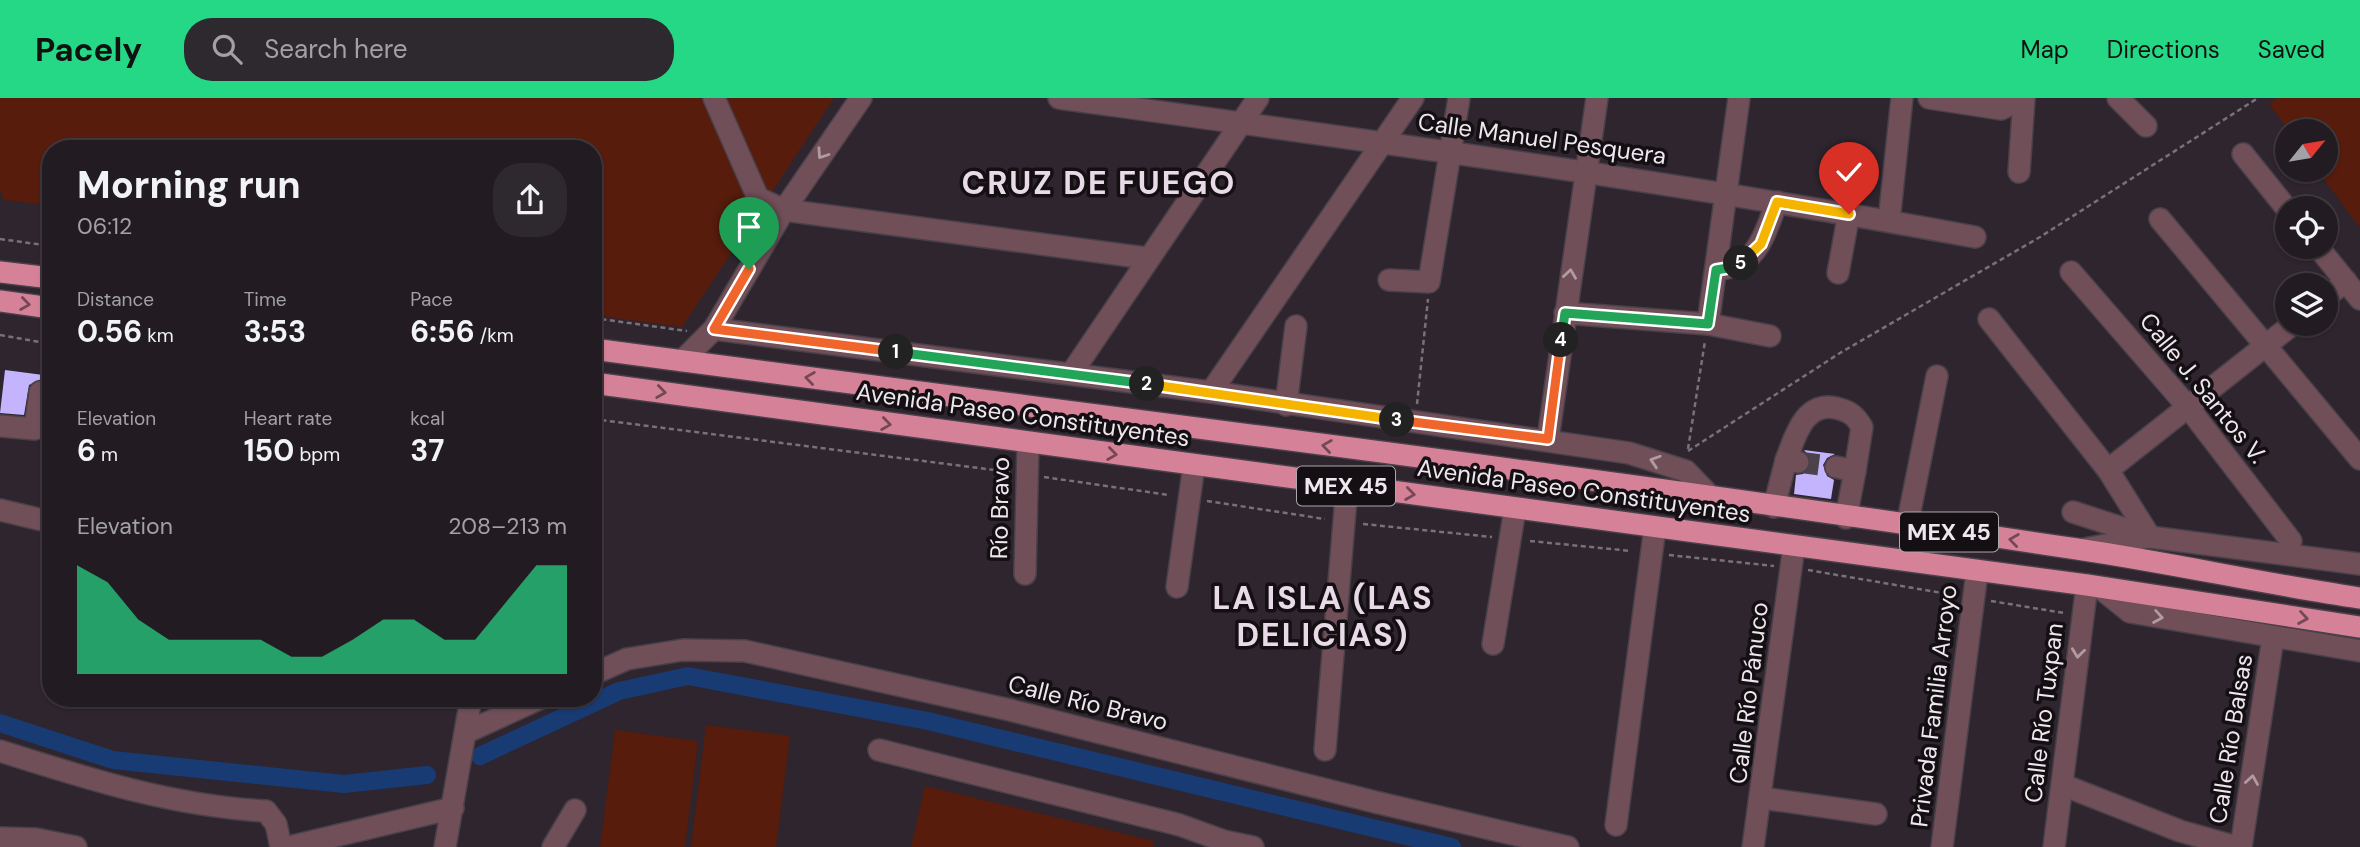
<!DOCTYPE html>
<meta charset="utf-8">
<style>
body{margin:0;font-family:"DM Sans",sans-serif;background:#2e292f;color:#f1f3f6;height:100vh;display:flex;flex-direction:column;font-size:26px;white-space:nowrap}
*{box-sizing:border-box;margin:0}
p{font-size:23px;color:#a2a1a5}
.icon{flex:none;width:38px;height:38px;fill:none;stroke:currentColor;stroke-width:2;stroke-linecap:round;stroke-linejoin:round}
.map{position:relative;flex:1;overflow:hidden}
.side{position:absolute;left:42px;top:42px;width:560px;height:567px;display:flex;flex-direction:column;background:#221c22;border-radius:28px;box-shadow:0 2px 5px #0004,0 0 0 2px #3f3a40}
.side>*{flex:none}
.needle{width:46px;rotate:60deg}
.buttons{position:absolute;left:2275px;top:21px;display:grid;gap:14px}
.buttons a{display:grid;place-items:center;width:63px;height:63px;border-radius:50%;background:#221c22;box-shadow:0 2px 5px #0004,0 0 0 2px #3f3a40;font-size:35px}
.pin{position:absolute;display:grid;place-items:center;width:60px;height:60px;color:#fff;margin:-72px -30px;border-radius:50% 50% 50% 0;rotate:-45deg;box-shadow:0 0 7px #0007}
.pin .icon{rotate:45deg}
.km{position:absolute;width:35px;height:35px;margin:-18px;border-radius:50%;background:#222;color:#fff;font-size:19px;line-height:35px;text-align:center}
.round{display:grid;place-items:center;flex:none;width:74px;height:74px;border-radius:28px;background:#2e292f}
.overview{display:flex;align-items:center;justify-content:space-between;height:119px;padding:0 35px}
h1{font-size:38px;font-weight:700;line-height:52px}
.metrics{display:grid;grid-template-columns:repeat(3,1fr);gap:10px;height:119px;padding:7px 35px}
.metrics div{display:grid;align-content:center}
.metrics b{font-size:30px;font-weight:700}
.metrics small{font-size:19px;font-weight:400}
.metrics p{font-size:19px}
.chart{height:196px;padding:14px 35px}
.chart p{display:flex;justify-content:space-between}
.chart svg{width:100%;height:126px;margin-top:7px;fill:#25d886;opacity:.7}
header{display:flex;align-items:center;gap:42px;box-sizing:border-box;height:98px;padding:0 35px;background:#25d886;color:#111}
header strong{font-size:33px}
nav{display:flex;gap:38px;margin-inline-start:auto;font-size:24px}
.search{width:490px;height:63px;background:#2e292f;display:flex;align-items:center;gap:18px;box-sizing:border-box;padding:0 24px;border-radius:28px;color:#a2a1a5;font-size:26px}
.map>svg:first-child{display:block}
.green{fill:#571c0b}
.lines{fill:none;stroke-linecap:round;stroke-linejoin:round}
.canal{stroke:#183b73;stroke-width:18}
.building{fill:#c4b4fe}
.minor-tunnel{stroke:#4b424b;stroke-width:21;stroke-dasharray:21 10;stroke-linecap:butt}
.minor-casing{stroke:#494049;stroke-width:24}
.highway-casing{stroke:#494049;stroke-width:24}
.path{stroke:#797179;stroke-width:2.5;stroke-dasharray:5 3.5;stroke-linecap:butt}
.minor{stroke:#714f58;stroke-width:21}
.highway{stroke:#d58299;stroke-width:21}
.oneway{stroke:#b09ba2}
.oneway2{stroke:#744856}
.split-1-casing{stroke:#fff;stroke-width:14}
.split-2-casing{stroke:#fff;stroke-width:14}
.split-3-casing{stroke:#fff;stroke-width:14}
.split-4-casing{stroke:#fff;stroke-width:14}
.split-5-casing{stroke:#fff;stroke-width:14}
.split-6-casing{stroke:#fff;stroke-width:14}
.split-1{stroke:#f0652b;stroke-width:9}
.split-2{stroke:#22a559;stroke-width:9}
.split-3{stroke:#f5b400;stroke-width:9}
.split-4{stroke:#f0652b;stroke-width:9}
.split-5{stroke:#22a559;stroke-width:9}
.split-6{stroke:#f5b400;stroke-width:9}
.labels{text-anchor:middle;stroke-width:7;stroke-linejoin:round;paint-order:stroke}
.shield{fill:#140f13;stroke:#ada6ac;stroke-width:2}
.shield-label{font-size:23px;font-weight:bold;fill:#eee7ed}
.street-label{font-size:24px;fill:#eee7ed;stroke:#140f13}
.district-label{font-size:32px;font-weight:bold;letter-spacing:2px;fill:#e8dbe7;stroke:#140f13}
</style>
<header>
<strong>Pacely</strong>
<div class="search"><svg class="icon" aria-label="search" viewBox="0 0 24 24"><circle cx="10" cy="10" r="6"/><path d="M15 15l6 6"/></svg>Search here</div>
<nav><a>Map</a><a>Directions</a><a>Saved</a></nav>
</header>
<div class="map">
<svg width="2360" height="749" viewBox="0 0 2360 749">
<rect width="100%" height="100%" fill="#2e252e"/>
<!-- green -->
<g class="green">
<polygon points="0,0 834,0 682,229 593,217 593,51 51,51 51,107 4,102 0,92"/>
<polygon points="2277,0 2360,0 2360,130 2317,72 2326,72 2326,33 2289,33 2269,6"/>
<polygon points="706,627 790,638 776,749 691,749"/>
<polygon points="615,632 698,643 685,749 600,749"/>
<polygon points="925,688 1154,743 1153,749 911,749"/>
</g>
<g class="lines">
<!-- canal -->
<g class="canal">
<polyline points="0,625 113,662 344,686 427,677"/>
<polyline points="480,658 619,593 688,578 928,623 1452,749"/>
</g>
</g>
<!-- building -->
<g class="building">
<polygon points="5,272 51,278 51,287 41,281 29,287 24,317 0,315"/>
<polygon points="1804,352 1835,356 1827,360 1823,367 1827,378 1834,382 1831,401 1794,396 1796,377 1803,376 1811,367 1810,359"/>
</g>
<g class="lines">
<!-- minor-tunnel -->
<polyline class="minor-tunnel" points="1798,364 1836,369"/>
<!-- minor casing -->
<g class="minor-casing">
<g id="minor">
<polyline points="714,0 758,100 784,112 1146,160"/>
<path d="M1059,0C1365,42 1671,83 1975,139"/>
<polyline points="1929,0 2001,11 2023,0"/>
<polyline points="2118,0 2146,28"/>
<polyline points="2243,56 2287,111"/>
<polyline points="2019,74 2024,0"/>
<polyline points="2160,121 2360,361"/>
<polyline points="1889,123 1902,0"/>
<polyline points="2318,149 2360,201"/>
<path d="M1716,172C1759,167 1763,139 1777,104"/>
<polyline points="2071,174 2188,309 2291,443"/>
<polyline points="1838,175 1849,115"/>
<polyline points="1389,182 1429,184 1459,0"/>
<polyline points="2326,199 2346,183"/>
<polyline points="1565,215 1708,226 1770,238"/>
<polyline points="1989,221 2108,372 2150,439"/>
<polyline points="1708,226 1739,0"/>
<polyline points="714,231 1211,294 1629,355 1686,373 1711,399"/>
<polyline points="682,263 714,231 784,112 861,0"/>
<polyline points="1071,276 1258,0"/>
<polyline points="1211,294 1413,0"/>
<polyline points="1286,307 1296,228"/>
<polyline points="0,328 35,331 40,294"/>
<polyline points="1548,341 1597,0"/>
<path d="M1786,362C1795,339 1804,303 1836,310C1849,313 1855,317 1862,329L1855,373"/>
<polyline points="1836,369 1855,373 1846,420"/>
<polyline points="2108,372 2293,226"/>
<polyline points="1774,409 1786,362 1798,364"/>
<polyline points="0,412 51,424"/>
<polyline points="2073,414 2150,439 2360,466"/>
<polyline points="1907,428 1937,278"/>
<polyline points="2084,451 2149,439"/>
<polyline points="1025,476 1028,345"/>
<polyline points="1177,489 1194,367"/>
<polyline points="2099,489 2130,514 2360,553"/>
<polyline points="1493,546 1515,411"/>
<polyline points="593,576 627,561 683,552 745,553 1010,612 1375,704 1568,749"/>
<polyline points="467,634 541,600"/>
<polyline points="879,652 1180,727 1224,743 1253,749"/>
<polyline points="1325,652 1347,388"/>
<path d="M0,653C88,681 173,708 266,713L276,726L281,749"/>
<polyline points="2063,687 2180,733 2237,749"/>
<polyline points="1762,700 1876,716"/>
<polyline points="1616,727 1655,429"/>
<polyline points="0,740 36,741 76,749"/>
<polyline points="289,749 453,710"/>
<polyline points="445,749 471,600"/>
<polyline points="553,749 575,712"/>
<polyline points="1753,749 1794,448"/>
<polyline points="1942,749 1977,474"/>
<polyline points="2054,749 2087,487"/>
<polyline points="2241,749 2273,540"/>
</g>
</g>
<!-- highway casing -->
<g class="highway-casing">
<g id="highway">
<polyline points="0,174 51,180"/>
<polyline points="0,203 51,210"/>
<path d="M593,251C1088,317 1584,377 2077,451C2172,465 2265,486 2360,500"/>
<polyline points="593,285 2087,487 2360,529"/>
</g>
</g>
<!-- path -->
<g class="path">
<polyline points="0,141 51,148"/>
<polyline points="593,220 687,233"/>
<polyline points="0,237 51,246"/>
<polyline points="1417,306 1428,201"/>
<polyline points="593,321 1010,374"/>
<polyline points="1688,351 1705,243"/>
<polyline points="1688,353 1840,255 2040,139 2258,0"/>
<polyline points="1044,379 1169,397"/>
<polyline points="1207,403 1325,421"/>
<polyline points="1363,426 1492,439"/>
<polyline points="1530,443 1631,453"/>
<polyline points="1669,457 1774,468"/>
<polyline points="1808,472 1954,497"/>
<polyline points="1991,503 2064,515"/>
</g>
<!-- minor -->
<use href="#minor" class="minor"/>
<!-- highway -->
<use href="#highway" class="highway"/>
</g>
<!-- one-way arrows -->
<defs><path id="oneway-chevron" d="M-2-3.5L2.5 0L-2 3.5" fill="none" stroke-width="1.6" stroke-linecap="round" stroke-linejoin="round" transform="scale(1.75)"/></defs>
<g class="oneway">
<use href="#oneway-chevron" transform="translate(822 56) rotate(124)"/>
<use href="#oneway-chevron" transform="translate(1570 176) rotate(-82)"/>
<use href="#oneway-chevron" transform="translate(1655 363) rotate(-162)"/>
<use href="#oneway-chevron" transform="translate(2158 519) rotate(10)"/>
<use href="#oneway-chevron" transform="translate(2078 555) rotate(97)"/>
<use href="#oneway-chevron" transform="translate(2252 682) rotate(-81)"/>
</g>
<g class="oneway2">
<use href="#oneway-chevron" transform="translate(25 206) rotate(8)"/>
<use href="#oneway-chevron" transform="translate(810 280) rotate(-172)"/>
<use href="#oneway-chevron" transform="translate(661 294) rotate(8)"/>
<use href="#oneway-chevron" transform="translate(886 326) rotate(8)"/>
<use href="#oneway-chevron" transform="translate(1327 348) rotate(-172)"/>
<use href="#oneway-chevron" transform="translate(1112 356) rotate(8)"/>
<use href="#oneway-chevron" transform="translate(1410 396) rotate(8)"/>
<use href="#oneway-chevron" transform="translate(2014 442) rotate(-172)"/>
<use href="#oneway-chevron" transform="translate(2303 520) rotate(9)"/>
</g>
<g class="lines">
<!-- split-1 casing -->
<g class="split-1-casing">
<polyline id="split-1" points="749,171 714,231 896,254"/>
</g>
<!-- split-2 casing -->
<g class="split-2-casing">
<polyline id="split-2" points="896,254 1147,286"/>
</g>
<!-- split-3 casing -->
<g class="split-3-casing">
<polyline id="split-3" points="1147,286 1397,322"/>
</g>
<!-- split-4 casing -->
<g class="split-4-casing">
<polyline id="split-4" points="1397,322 1548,341 1561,242"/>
</g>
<!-- split-5 casing -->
<g class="split-5-casing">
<polyline id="split-5" points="1561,242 1565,215 1708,226 1716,172 1734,169 1741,165"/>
</g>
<!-- split-6 casing -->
<g class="split-6-casing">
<polyline id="split-6" points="1741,165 1761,146 1777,104 1849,116"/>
</g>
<!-- split-1 -->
<use href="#split-1" class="split-1"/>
<!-- split-2 -->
<use href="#split-2" class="split-2"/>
<!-- split-3 -->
<use href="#split-3" class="split-3"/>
<!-- split-4 -->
<use href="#split-4" class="split-4"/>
<!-- split-5 -->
<use href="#split-5" class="split-5"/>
<!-- split-6 -->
<use href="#split-6" class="split-6"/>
</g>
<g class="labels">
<!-- shield labels -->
<g class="shield">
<rect x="1297" y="368.5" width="98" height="39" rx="5"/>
<rect x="1900" y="414.5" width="98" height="39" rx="5"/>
</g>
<g class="shield-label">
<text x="1346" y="396">MEX 45</text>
<text x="1949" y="442">MEX 45</text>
</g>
<!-- street labels -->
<g class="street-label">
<text transform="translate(1542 41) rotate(8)" y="8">Calle Manuel Pesquera</text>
<text transform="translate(2203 290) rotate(51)" y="8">Calle J. Santos V.</text>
<text transform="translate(1023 317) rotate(8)" y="8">Avenida Paseo Constituyentes</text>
<text transform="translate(1584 393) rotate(8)" y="8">Avenida Paseo Constituyentes</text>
<text transform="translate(1000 410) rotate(-89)" y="8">Río Bravo</text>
<text transform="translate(1749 595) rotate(-83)" y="8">Calle Río Pánuco</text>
<text transform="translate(1088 605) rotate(14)" y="8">Calle Río Bravo</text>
<text transform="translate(1934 608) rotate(-83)" y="8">Privada Familia Arroyo</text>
<text transform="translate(2044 615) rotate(-83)" y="8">Calle Río Tuxpan</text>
<text transform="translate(2231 641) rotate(-81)" y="8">Calle Río Balsas</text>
</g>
<!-- district labels -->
<g class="district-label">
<text x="1099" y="96">CRUZ DE FUEGO</text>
<text x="1323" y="511">LA ISLA (LAS<tspan x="1323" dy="37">DELICIAS)</tspan></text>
</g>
</g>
</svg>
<div class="buttons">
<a><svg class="needle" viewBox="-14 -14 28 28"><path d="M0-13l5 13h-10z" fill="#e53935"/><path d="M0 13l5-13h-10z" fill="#a2a1a5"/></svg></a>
<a><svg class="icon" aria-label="locate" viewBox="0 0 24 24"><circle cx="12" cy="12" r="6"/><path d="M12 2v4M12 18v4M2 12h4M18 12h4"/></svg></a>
<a><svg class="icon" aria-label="layers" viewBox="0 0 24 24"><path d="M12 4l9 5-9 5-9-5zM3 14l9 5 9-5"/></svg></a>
</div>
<div class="pin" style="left:749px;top:171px;background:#1e9e55"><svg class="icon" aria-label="arrive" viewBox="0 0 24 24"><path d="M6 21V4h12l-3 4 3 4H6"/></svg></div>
<div class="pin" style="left:1849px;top:116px;background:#d93025"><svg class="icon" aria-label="check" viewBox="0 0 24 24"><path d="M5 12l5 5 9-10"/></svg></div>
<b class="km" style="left:896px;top:254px">1</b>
<b class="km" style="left:1147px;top:286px">2</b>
<b class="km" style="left:1397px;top:322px">3</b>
<b class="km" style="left:1561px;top:242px">4</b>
<b class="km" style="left:1741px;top:165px">5</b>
<section class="side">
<div class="overview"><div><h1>Morning run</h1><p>06:12</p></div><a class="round"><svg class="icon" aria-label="share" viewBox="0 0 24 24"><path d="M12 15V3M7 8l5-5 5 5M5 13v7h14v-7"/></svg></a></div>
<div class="metrics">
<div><p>Distance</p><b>0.56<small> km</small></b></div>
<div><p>Time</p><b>3:53</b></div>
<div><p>Pace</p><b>6:56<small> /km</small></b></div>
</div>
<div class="metrics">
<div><p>Elevation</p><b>6<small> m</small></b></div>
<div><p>Heart rate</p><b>150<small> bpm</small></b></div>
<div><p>kcal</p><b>37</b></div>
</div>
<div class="chart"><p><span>Elevation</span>208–213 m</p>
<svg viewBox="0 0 160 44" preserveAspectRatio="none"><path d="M0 44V6L10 12L20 25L30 32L40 32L50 32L60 32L70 38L80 38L90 32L100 25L110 25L120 32L130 32L140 19L150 6L160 6V44z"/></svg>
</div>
</section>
</div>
